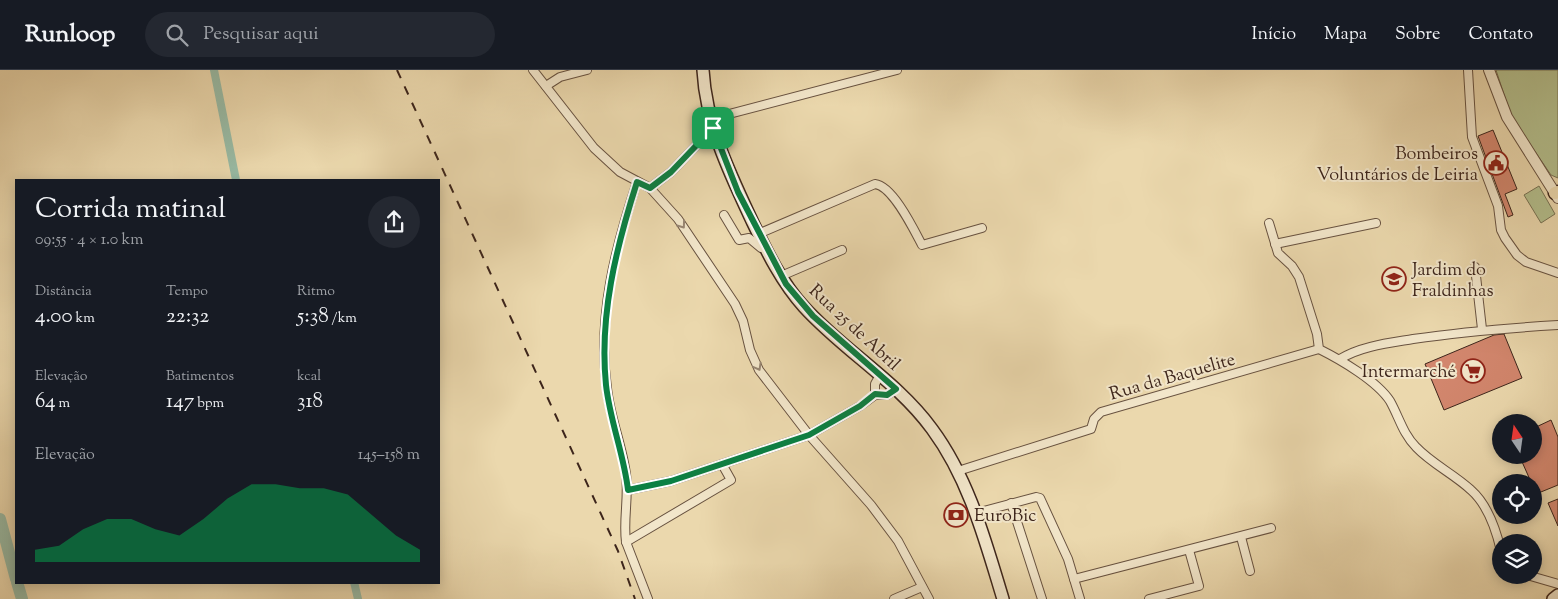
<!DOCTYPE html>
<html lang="pt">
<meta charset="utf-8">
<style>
body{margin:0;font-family:"Sorts Mill Goudy",serif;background:#242831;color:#f1f3f6;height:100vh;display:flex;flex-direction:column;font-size:19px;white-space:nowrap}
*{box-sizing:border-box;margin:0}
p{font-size:16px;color:#9ea1a6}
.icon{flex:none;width:28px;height:28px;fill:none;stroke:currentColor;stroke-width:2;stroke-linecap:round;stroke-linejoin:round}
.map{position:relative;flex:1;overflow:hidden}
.panel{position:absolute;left:15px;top:109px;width:425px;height:405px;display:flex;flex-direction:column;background:#171b24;border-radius:0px;box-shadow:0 2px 12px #0003}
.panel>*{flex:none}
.needle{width:32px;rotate:347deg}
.tools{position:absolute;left:1492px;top:344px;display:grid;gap:10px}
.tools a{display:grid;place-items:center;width:50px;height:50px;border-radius:50%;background:#171b24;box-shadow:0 2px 12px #0003;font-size:25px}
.pin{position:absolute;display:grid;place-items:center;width:42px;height:42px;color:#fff;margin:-21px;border-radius:10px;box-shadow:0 2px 8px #0006}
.round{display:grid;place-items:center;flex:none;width:52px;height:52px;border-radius:26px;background:#242831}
.overview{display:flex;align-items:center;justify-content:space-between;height:85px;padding:0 20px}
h1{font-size:28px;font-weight:600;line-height:38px}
.stats{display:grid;grid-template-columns:repeat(3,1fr);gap:8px;height:85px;padding:5px 20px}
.stats div{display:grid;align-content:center}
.stats b{font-size:21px;font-weight:600}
.stats small{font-size:14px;font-weight:400}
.stats p{font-size:14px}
.chart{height:140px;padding:10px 20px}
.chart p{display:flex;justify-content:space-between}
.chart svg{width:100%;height:90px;margin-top:5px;fill:#0b8043;opacity:.7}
header{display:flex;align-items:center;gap:30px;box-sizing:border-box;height:70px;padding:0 25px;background:#171b24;border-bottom:1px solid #363941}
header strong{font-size:24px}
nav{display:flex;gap:28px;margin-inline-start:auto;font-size:18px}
.search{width:350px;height:45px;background:#242831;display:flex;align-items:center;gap:12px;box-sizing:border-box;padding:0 18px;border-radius:28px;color:#9ea1a6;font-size:19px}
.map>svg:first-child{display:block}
.green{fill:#b4bf8d;stroke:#787254}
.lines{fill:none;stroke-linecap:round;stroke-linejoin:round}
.canal{stroke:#99bba5;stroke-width:8}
.river{stroke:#99bba5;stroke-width:12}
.building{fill:#d2866d;stroke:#3d251b}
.minor-casing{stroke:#685240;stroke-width:10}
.tertiary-casing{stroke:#685240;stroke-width:12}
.secondary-casing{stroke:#3d251b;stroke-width:14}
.primary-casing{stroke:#3d251b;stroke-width:15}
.minor{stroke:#f2e6ca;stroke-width:8}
.tertiary{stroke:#f2e6ca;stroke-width:10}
.secondary{stroke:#f2e6ca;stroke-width:11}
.primary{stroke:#ebd8ad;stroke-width:12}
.rail{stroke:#3d251b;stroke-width:2;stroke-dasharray:9 9;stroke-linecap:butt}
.oneway{stroke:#988672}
.route-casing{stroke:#fff;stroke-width:10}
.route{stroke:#0b8043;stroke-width:6}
.labels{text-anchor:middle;stroke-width:4;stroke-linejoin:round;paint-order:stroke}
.poi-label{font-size:18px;fill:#3d251b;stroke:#f2e6ca;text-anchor:end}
.street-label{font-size:18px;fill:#3d251b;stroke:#f2e6ca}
</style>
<header>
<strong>Runloop</strong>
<div class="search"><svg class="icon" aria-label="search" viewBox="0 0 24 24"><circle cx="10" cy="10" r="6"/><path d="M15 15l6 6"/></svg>Pesquisar aqui</div>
<nav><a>Início</a><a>Mapa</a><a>Sobre</a><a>Contato</a></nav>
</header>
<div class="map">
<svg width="1558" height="529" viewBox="0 0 1558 529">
<rect width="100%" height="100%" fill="#ebd8ad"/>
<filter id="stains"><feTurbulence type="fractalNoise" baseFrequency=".004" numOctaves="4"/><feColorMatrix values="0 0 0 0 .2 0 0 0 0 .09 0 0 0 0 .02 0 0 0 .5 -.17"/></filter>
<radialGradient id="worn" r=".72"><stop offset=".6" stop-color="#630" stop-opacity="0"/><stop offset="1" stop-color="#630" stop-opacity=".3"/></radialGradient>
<!-- green -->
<g class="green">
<polygon points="1496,0 1558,0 1558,108 1551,105 1511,46"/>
<polygon points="1539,116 1555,144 1541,153 1524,125"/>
</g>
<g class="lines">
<!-- canal -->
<g class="canal">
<polyline points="214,0 236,110"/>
<polyline points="354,512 358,529"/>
</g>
<!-- river -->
<g class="river">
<polyline points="0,449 16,509"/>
<polyline points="17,512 22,529"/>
</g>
</g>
<!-- building -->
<g class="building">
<polygon points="1493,60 1517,119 1505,124 1513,145 1508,147 1478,66"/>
<polygon points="1504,264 1522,308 1444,340 1425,294 1494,265"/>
<polygon points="1551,350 1558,367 1558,415 1536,424 1534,412 1531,412 1519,385 1534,385 1534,358"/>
<polygon points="1558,429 1558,456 1548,433"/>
</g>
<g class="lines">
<!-- minor casing -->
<g class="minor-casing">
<g id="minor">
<polyline points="533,0 594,78 620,102 650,118 678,149 735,234 743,251 750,280 759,300 809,365 871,435 898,471 929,529"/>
<polyline points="1468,0 1472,67 1498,136 1501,160 1505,168 1517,185 1526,192 1558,203"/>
<polyline points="546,16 560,7 587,0"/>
<polyline points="710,49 897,0"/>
<path d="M637,112C615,178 597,248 607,318C610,347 622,375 626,404C629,427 623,450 626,472L648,529"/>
<polyline points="650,118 671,102 713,58"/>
<polyline points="724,145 739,170 749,168 761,178 765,177"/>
<path d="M1269,153L1278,183L1292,196L1299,207L1317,264L1319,279C1341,290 1377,311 1390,331C1399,347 1403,364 1416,377C1432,394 1454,404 1471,420C1488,435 1496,459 1501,481"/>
<path d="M758,164L875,114C893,116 914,160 922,175L982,158"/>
<polyline points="1275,174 1376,153"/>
<polyline points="1475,197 1482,259"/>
<polyline points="781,206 842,180"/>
<path d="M1340,289C1361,276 1389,273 1413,269C1461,262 1509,258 1558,255"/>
<polyline points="875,325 875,314 880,305"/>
<polyline points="958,401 1091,359 1094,349 1101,342 1319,279"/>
<polyline points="628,420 671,411 809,365 860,336 875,325 887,325 896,319"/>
<polyline points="1011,433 1042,529"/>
<polyline points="976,443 1036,427 1040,428 1068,489 1080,529"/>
<polyline points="1241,467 1250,501"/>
<polyline points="626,472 731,410 722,394"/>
<polyline points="1527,505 1558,514"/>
<polyline points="1074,509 1271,458"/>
<polyline points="894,529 922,517"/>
<polyline points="1149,529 1199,516 1189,480"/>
</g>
</g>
<!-- tertiary casing -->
<g class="tertiary-casing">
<polyline id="tertiary" points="1489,0 1507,47 1558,128"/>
</g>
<!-- secondary casing -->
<g class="secondary-casing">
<g id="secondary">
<path d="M703,0C706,55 730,104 753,153C767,182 782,213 804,237C844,281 897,311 932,359C969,409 985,470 1003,529"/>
<polyline points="1553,529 1558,525"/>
</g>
</g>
<!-- primary casing -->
<g class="primary-casing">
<polyline id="primary" points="1555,123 1558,122"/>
</g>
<!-- minor -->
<use href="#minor" class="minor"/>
<!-- tertiary -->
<use href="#tertiary" class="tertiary"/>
<!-- secondary -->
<use href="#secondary" class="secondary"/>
<!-- primary -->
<use href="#primary" class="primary"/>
<!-- rail -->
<polyline class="rail" points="397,0 618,481 635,529"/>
</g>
<!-- one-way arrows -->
<defs><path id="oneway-chevron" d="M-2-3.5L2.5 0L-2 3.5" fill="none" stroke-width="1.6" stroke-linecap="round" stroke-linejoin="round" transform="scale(1.25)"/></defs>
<g class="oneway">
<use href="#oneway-chevron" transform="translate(682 155) rotate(54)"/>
<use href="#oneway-chevron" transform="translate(758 297) rotate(61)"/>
</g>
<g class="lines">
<!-- route casing -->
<g class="route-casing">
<path id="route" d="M713,58L738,122L786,214L813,246L896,319L887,325L875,324L860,336L809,365L671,411L628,420C624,385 610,351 606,315C599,246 616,178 637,112L650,118L671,102Z"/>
</g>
<!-- route -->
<use href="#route" class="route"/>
</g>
<!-- icons -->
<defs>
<g id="civic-ring" transform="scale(1.25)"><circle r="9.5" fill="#f2e6ca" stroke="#8f2418" stroke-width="1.5"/><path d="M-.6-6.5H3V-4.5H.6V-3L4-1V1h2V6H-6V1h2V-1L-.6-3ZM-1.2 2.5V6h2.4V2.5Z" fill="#8f2418"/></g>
<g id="school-ring" transform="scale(1.25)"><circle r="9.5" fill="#f2e6ca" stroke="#8f2418" stroke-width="1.5"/><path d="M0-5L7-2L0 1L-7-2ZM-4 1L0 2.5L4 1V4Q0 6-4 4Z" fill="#8f2418"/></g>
<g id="supermarket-ring" transform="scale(1.25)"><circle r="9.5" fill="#f2e6ca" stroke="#8f2418" stroke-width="1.5"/><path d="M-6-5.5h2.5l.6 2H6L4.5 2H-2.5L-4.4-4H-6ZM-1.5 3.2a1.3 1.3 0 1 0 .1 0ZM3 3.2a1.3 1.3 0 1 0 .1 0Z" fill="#8f2418"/></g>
<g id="bank-ring" transform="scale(1.25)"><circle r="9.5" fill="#f2e6ca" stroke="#8f2418" stroke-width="1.5"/><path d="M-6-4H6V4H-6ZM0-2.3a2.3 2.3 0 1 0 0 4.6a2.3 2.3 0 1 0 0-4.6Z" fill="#8f2418"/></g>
</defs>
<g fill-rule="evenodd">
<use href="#civic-ring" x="1496" y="93"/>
<use href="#school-ring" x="1394" y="209"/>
<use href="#supermarket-ring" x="1473" y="301"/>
<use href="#bank-ring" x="956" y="445"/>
</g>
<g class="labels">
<!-- poi labels -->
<g class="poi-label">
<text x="1478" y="89">Bombeiros<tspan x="1478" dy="21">Voluntários de Leiria</tspan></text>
<text x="1412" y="205" text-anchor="start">Jardim do<tspan x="1412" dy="21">Fraldinhas</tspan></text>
<text x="1456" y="307">Intermarché</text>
<text x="974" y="451" text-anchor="start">EuroBic</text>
</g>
<!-- street labels -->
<g class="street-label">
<text transform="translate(855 257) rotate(43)" y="6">Rua 25 de Abril</text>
<text transform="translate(1172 306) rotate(-16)" y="6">Rua da Baquelite</text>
</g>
</g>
<rect width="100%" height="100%" filter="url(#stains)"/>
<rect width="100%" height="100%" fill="url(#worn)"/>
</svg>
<div class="tools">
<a><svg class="needle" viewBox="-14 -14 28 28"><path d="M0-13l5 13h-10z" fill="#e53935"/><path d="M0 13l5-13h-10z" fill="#9ea1a6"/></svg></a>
<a><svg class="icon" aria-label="locate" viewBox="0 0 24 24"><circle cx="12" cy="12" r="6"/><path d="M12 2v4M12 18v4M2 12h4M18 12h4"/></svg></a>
<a><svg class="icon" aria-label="layers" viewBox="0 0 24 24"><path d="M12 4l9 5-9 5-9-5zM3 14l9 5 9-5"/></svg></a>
</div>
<div class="pin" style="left:713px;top:58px;background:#1e9e55"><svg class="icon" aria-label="arrive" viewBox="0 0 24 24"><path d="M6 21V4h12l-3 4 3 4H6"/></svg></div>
<section class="panel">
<div class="overview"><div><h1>Corrida matinal</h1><p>09:55 · 4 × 1.0 km</p></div><a class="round"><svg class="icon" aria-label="share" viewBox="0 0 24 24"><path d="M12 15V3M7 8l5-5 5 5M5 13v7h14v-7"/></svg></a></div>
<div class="stats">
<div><p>Distância</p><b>4.00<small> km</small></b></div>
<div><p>Tempo</p><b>22:32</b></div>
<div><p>Ritmo</p><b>5:38<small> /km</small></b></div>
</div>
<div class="stats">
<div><p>Elevação</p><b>64<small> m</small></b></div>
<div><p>Batimentos</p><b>147<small> bpm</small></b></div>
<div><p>kcal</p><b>318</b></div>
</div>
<div class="chart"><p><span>Elevação</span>145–158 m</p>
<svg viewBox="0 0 160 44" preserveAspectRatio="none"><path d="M0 44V38L10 36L20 28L30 23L40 23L50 28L60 31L70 23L80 13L90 6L100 6L110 8L120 8L130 11L140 21L150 31L160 38V44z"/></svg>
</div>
</section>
</div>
